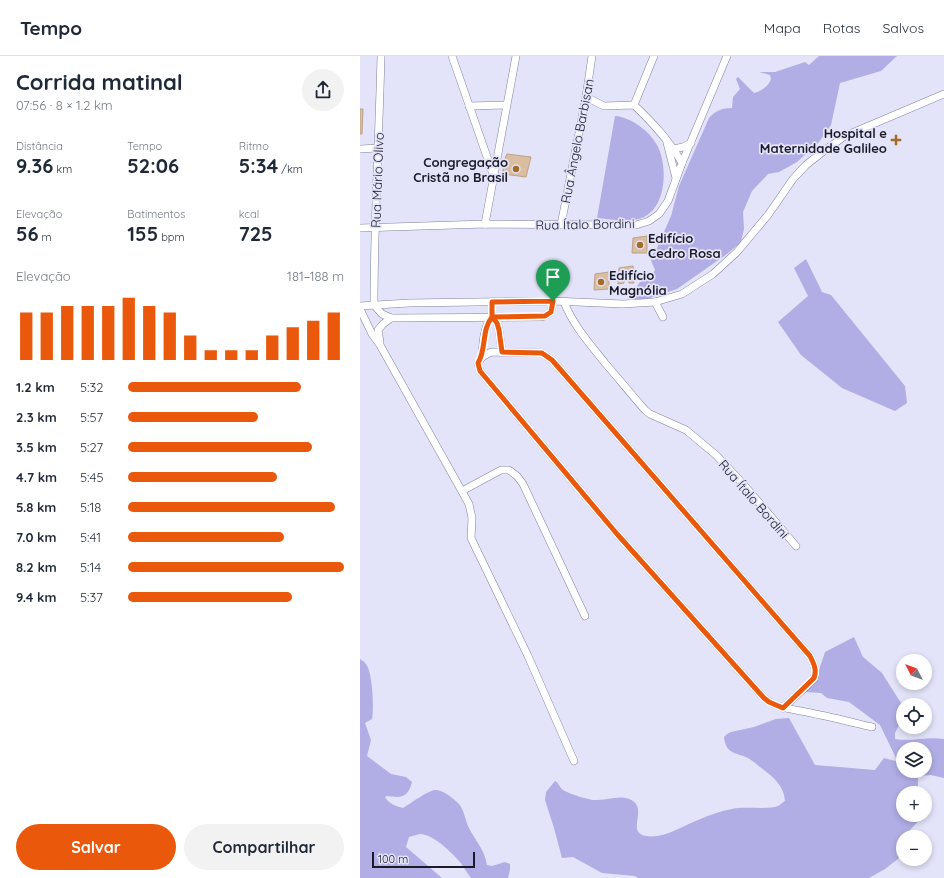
<!DOCTYPE html>
<html lang="pt">
<meta charset="utf-8">
<style>
body{margin:0;font-family:Quicksand,sans-serif;background:#f2f2f3;color:#1f2937;height:100vh;display:flex;flex-direction:column;font-size:15px;white-space:nowrap}
*{box-sizing:border-box;margin:0}
p{font-size:13px;color:#747a83}
.icon{flex:none;width:22px;height:22px;fill:none;stroke:currentColor;stroke-width:2;stroke-linecap:round;stroke-linejoin:round}
.map{position:relative;flex:1;overflow:hidden}
.side{display:flex;flex-direction:column;background:#fff;width:360px}
.side>*{flex:none}
.needle{width:26px;rotate:312deg}
.buttons{position:absolute;left:536px;top:598px;display:grid;gap:8px}
.buttons a{display:grid;place-items:center;width:36px;height:36px;border-radius:50%;background:#fff;box-shadow:0 2px 6px #0003;font-size:20px}
.scale{position:absolute;left:12px;bottom:10px;width:103px;box-sizing:border-box;padding-left:4px;border:2px solid #1b1a27;border-top:0;font-size:11px;line-height:14px;white-space:nowrap;color:#1b1a27;-webkit-text-stroke:3px #e3e3f9;paint-order:stroke}
.pin{position:absolute;display:grid;place-items:center;width:34px;height:34px;color:#fff;margin:-41px -17px;border-radius:50% 50% 50% 0;rotate:-45deg;box-shadow:0 0 4px #0007}
.pin .icon{rotate:45deg}
.round{display:grid;place-items:center;flex:none;width:42px;height:42px;border-radius:21px;background:#f2f2f3}
.head{display:flex;align-items:center;justify-content:space-between;height:68px;padding:0 16px}
h1{font-size:22px;font-weight:700;line-height:30px}
.figures{display:grid;grid-template-columns:repeat(3,1fr);gap:6px;height:68px;padding:4px 16px}
.figures div{display:grid;align-content:center}
.figures b{font-size:20px;font-weight:700}
.figures small{font-size:11px;font-weight:400}
.figures p{font-size:11px}
.chart{height:112px;padding:8px 16px}
.chart p{display:flex;justify-content:space-between}
.chart svg{width:100%;height:72px;margin-top:4px;stroke:#ea580c;stroke-width:6}
.primary-button{display:flex;gap:8px;margin-top:auto;padding:8px 16px}
.primary-button a{flex:1;height:46px;border-radius:24px;background:#ea580c;color:#fff;font-size:16px;font-weight:700;line-height:46px;text-align:center}
.primary-button a+a{background:#f2f2f3;color:#1f2937}
ul{padding:0 16px;list-style:none;font-size:13px}
li{display:grid;grid-template-columns:64px 48px 1fr;align-items:center;height:30px}
li i{height:10px;border-radius:5px;background:#ea580c}
header{display:flex;align-items:center;gap:24px;box-sizing:border-box;height:56px;padding:0 20px;background:#fff;border-bottom:1px solid #e0e1e3}
header strong{font-size:19px}
nav{display:flex;gap:22px;margin-inline-start:auto;font-size:14px}
main{display:flex;flex:1;min-height:0}
.map>svg:first-child{display:block}
.green{fill:#b0aee5;fill-rule:evenodd}
.building{fill:#dabea2;stroke:#bda186}
.lines{fill:none;stroke-linecap:round;stroke-linejoin:round}
.minor-casing{stroke:#8281a2;stroke-width:8}
.minor{stroke:#fff;stroke-width:7}
.route-casing{stroke:#fff;stroke-width:8}
.route{stroke:#ea580c;stroke-width:5}
.poi-dot{fill:#a46b29;stroke:#e3e3f9;stroke-width:1.5}
.labels{text-anchor:middle;stroke-width:3.5;stroke-linejoin:round;paint-order:stroke}
.poi-label{font-size:13px;font-weight:bold;fill:#1b1a27;stroke:#e3e3f9;text-anchor:end}
.street-label{font-size:13px;fill:#1b1a27;stroke:#e3e3f9}
</style>
<header>
<strong>Tempo</strong>
<nav><a>Mapa</a><a>Rotas</a><a>Salvos</a></nav>
</header>
<main>
<section class="side">
<div class="head"><div><h1>Corrida matinal</h1><p>07:56 · 8 × 1.2 km</p></div><a class="round"><svg class="icon" aria-label="share" viewBox="0 0 24 24"><path d="M12 15V3M7 8l5-5 5 5M5 13v7h14v-7"/></svg></a></div>
<div class="figures">
<div><p>Distância</p><b>9.36<small> km</small></b></div>
<div><p>Tempo</p><b>52:06</b></div>
<div><p>Ritmo</p><b>5:34<small> /km</small></b></div>
</div>
<div class="figures">
<div><p>Elevação</p><b>56<small> m</small></b></div>
<div><p>Batimentos</p><b>155<small> bpm</small></b></div>
<div><p>kcal</p><b>725</b></div>
</div>
<div class="chart"><p><span>Elevação</span>181–188 m</p>
<svg viewBox="0 0 160 44" preserveAspectRatio="none"><path d="M5 44V15M15 44V15M25 44V11M35 44V11M45 44V11M55 44V6M65 44V11M75 44V15M85 44V29M95 44V38M105 44V38M115 44V38M125 44V29M135 44V24M145 44V20M155 44V15"/></svg>
</div>
<ul>
<li><b>1.2 km</b>5:32<i style="width:80%"></i></li>
<li><b>2.3 km</b>5:57<i style="width:60%"></i></li>
<li><b>3.5 km</b>5:27<i style="width:85%"></i></li>
<li><b>4.7 km</b>5:45<i style="width:69%"></i></li>
<li><b>5.8 km</b>5:18<i style="width:96%"></i></li>
<li><b>7.0 km</b>5:41<i style="width:72%"></i></li>
<li><b>8.2 km</b>5:14<i style="width:100%"></i></li>
<li><b>9.4 km</b>5:37<i style="width:76%"></i></li>
</ul>
<div class="primary-button"><a>Salvar</a><a>Compartilhar</a></div>
</section>
<div class="map">
<svg width="584" height="822" viewBox="0 0 584 822">
<rect width="100%" height="100%" fill="#e3e3f9"/>
<!-- green -->
<g class="green">
<path d="M459,0H537L521,15L480,27L471,69L459,86L437,106L419,116L408,118L392,135L383,156L384,173L381,186L367,198L317,233L278,246L271,239L280,226L290,222L295,214L290,202L297,192L311,160L319,130L349,62C355,55 362,52 372,52L373,41L380,33L376,23L378,21L394,37C401,35 409,30 411,23L410,19L399,16H415L445,6L449,9Z"/>
<path d="M255,60C271,61 291,76 298,91C309,114 306,160 274,164C262,166 249,163 237,162Z"/>
<polygon points="446,203 462,236 471,239 545,330 547,347 535,355 482,332 441,299 418,266 448,240 434,212"/>
<path d="M494,581L503,601L522,617L541,647L543,661L535,677V683C551,686 567,680 584,683V722L571,719L558,720V732L562,737H543V759H564L550,774L548,781H543V799L525,813L509,822H278L275,820L242,817L213,801L202,802L194,772L185,744L186,736L195,725C199,727 199,731 203,734C207,737 229,744 234,744C246,745 263,737 273,745C287,755 266,776 286,780C303,783 323,770 338,764C349,759 361,755 372,753C384,750 409,754 418,750C420,749 423,746 425,745C424,729 412,720 400,711C396,708 392,704 388,702C376,696 366,699 364,681L367,678L371,676L394,671L416,663L429,662L455,709L515,714L524,702L535,705L537,704L520,669L489,646L467,642L461,637L445,636L458,617L465,596ZM543,693H565V715H543Z"/>
<path d="M0,603C2,605 4,605 5,607C13,614 14,653 12,663L5,667L11,684L7,700L31,718L46,721L52,726C48,742 41,742 27,740L25,741C29,748 36,750 43,752C50,748 67,735 75,734C83,734 93,742 99,748C104,754 105,763 108,770C115,785 124,792 127,809L132,810L145,806L150,808V814L148,822H111C106,816 103,809 98,804C89,794 75,780 61,778C58,778 53,780 49,781L46,791L82,822H0Z"/>
</g>
<!-- building -->
<g class="building">
<polygon points="0,53 3,53 2,78 0,78"/>
<polygon points="147,98 171,101 166,121 143,118 143,107"/>
<polygon points="287,180 287,197 272,197 273,182"/>
<polygon points="273,210 274,227 269,227 269,222 264,223 264,227 258,228 259,212"/>
<polygon points="249,216 249,233 234,234 235,218"/>
</g>
<g class="lines">
<!-- minor casing -->
<g class="minor-casing">
<g id="minor">
<polyline points="92,0 134,121"/>
<path d="M226,41L244,50L274,49C293,67 309,84 322,107"/>
<polyline points="274,49 294,0"/>
<polyline points="109,50 146,49"/>
<polyline points="307,87 316,122"/>
<polyline points="0,93 18,92"/>
<polyline points="314,93 323,91 331,87"/>
<polyline points="125,168 156,0"/>
<polyline points="201,169 226,41 232,0"/>
<polyline points="0,172 125,168 276,169 289,165 299,158 308,145 322,107 367,0"/>
<polyline points="132,246 132,261 137,267 139,274 142,296"/>
<path d="M204,246C213,269 230,288 245,307C258,322 271,338 285,354L290,358L326,374L356,399L384,429L436,490"/>
<polyline points="295,246 303,261"/>
<path d="M14,249C14,166 19,83 21,0"/>
<polyline points="14,249 22,258 31,262 180,261 185,260 191,256 193,245"/>
<polyline points="0,250 49,247 193,245 263,248 295,246 322,238 353,218 377,196 408,159 433,123 446,109 465,94 485,80 584,38"/>
<polyline points="0,253 12,278 20,289 109,448 112,462 111,482 168,600 214,705"/>
<polyline points="20,286 18,274 23,268 31,262"/>
<path d="M122,301C123,287 123,272 132,261"/>
<polyline points="102,435 141,414 149,414 157,420 163,428 225,560"/>
<path d="M423,652L454,623C457,614 454,608 450,600L192,304L182,297L131,296L122,301L118,307L120,315L257,478L404,642C417,653 434,653 451,657C471,661 491,666 512,671"/>
</g>
</g>
<!-- minor -->
<use href="#minor" class="minor"/>
</g>
<g class="lines">
<!-- route casing -->
<g class="route-casing">
<path id="route" d="M193,245L191,256L185,260L132,261C121,275 127,292 118,307L120,315L257,478L404,642L409,646L423,652L454,622C457,614 454,608 450,600L192,304L182,297L142,296L139,274L137,267L132,261V246L193,245"/>
</g>
<!-- route -->
<use href="#route" class="route"/>
</g>
<!-- markers -->
<g class="poi-dot">
<path d="M534 78h4v4h4v4h-4v4h-4v-4h-4v-4h4z"/>
<circle cx="156" cy="113" r="4"/>
<circle cx="280" cy="189" r="4"/>
<circle cx="241" cy="226" r="4"/>
</g>
<g class="labels">
<!-- poi labels -->
<g class="poi-label">
<text x="527" y="82">Hospital e<tspan x="527" dy="15">Maternidade Galileo</tspan></text>
<text x="148" y="111">Congregação<tspan x="148" dy="15">Cristã no Brasil</tspan></text>
<text x="288" y="187" text-anchor="start">Edifício<tspan x="288" dy="15">Cedro Rosa</tspan></text>
<text x="249" y="224" text-anchor="start">Edifício<tspan x="249" dy="15">Magnólia</tspan></text>
</g>
<!-- street labels -->
<g class="street-label">
<text transform="translate(217 85) rotate(-79)" y="5">Rua Ângelo Barbisan</text>
<text transform="translate(17 124) rotate(-88)" y="5">Rua Mário Olivo</text>
<text transform="translate(225 168) rotate(-1)" y="5">Rua Ítalo Bordini</text>
<text transform="translate(394 443) rotate(49)" y="5">Rua Ítalo Bordini</text>
</g>
</g>
</svg>
<div class="buttons">
<a><svg class="needle" viewBox="-14 -14 28 28"><path d="M0-13l5 13h-10z" fill="#e53935"/><path d="M0 13l5-13h-10z" fill="#747a83"/></svg></a>
<a><svg class="icon" aria-label="locate" viewBox="0 0 24 24"><circle cx="12" cy="12" r="6"/><path d="M12 2v4M12 18v4M2 12h4M18 12h4"/></svg></a>
<a><svg class="icon" aria-label="layers" viewBox="0 0 24 24"><path d="M12 4l9 5-9 5-9-5zM3 14l9 5 9-5"/></svg></a>
<a>+</a>
<a>−</a>
</div>
<div class="scale">100 m</div>
<div class="pin" style="left:193px;top:245px;background:#1e9e55"><svg class="icon" aria-label="arrive" viewBox="0 0 24 24"><path d="M6 21V4h12l-3 4 3 4H6"/></svg></div>
</div>
</main>
